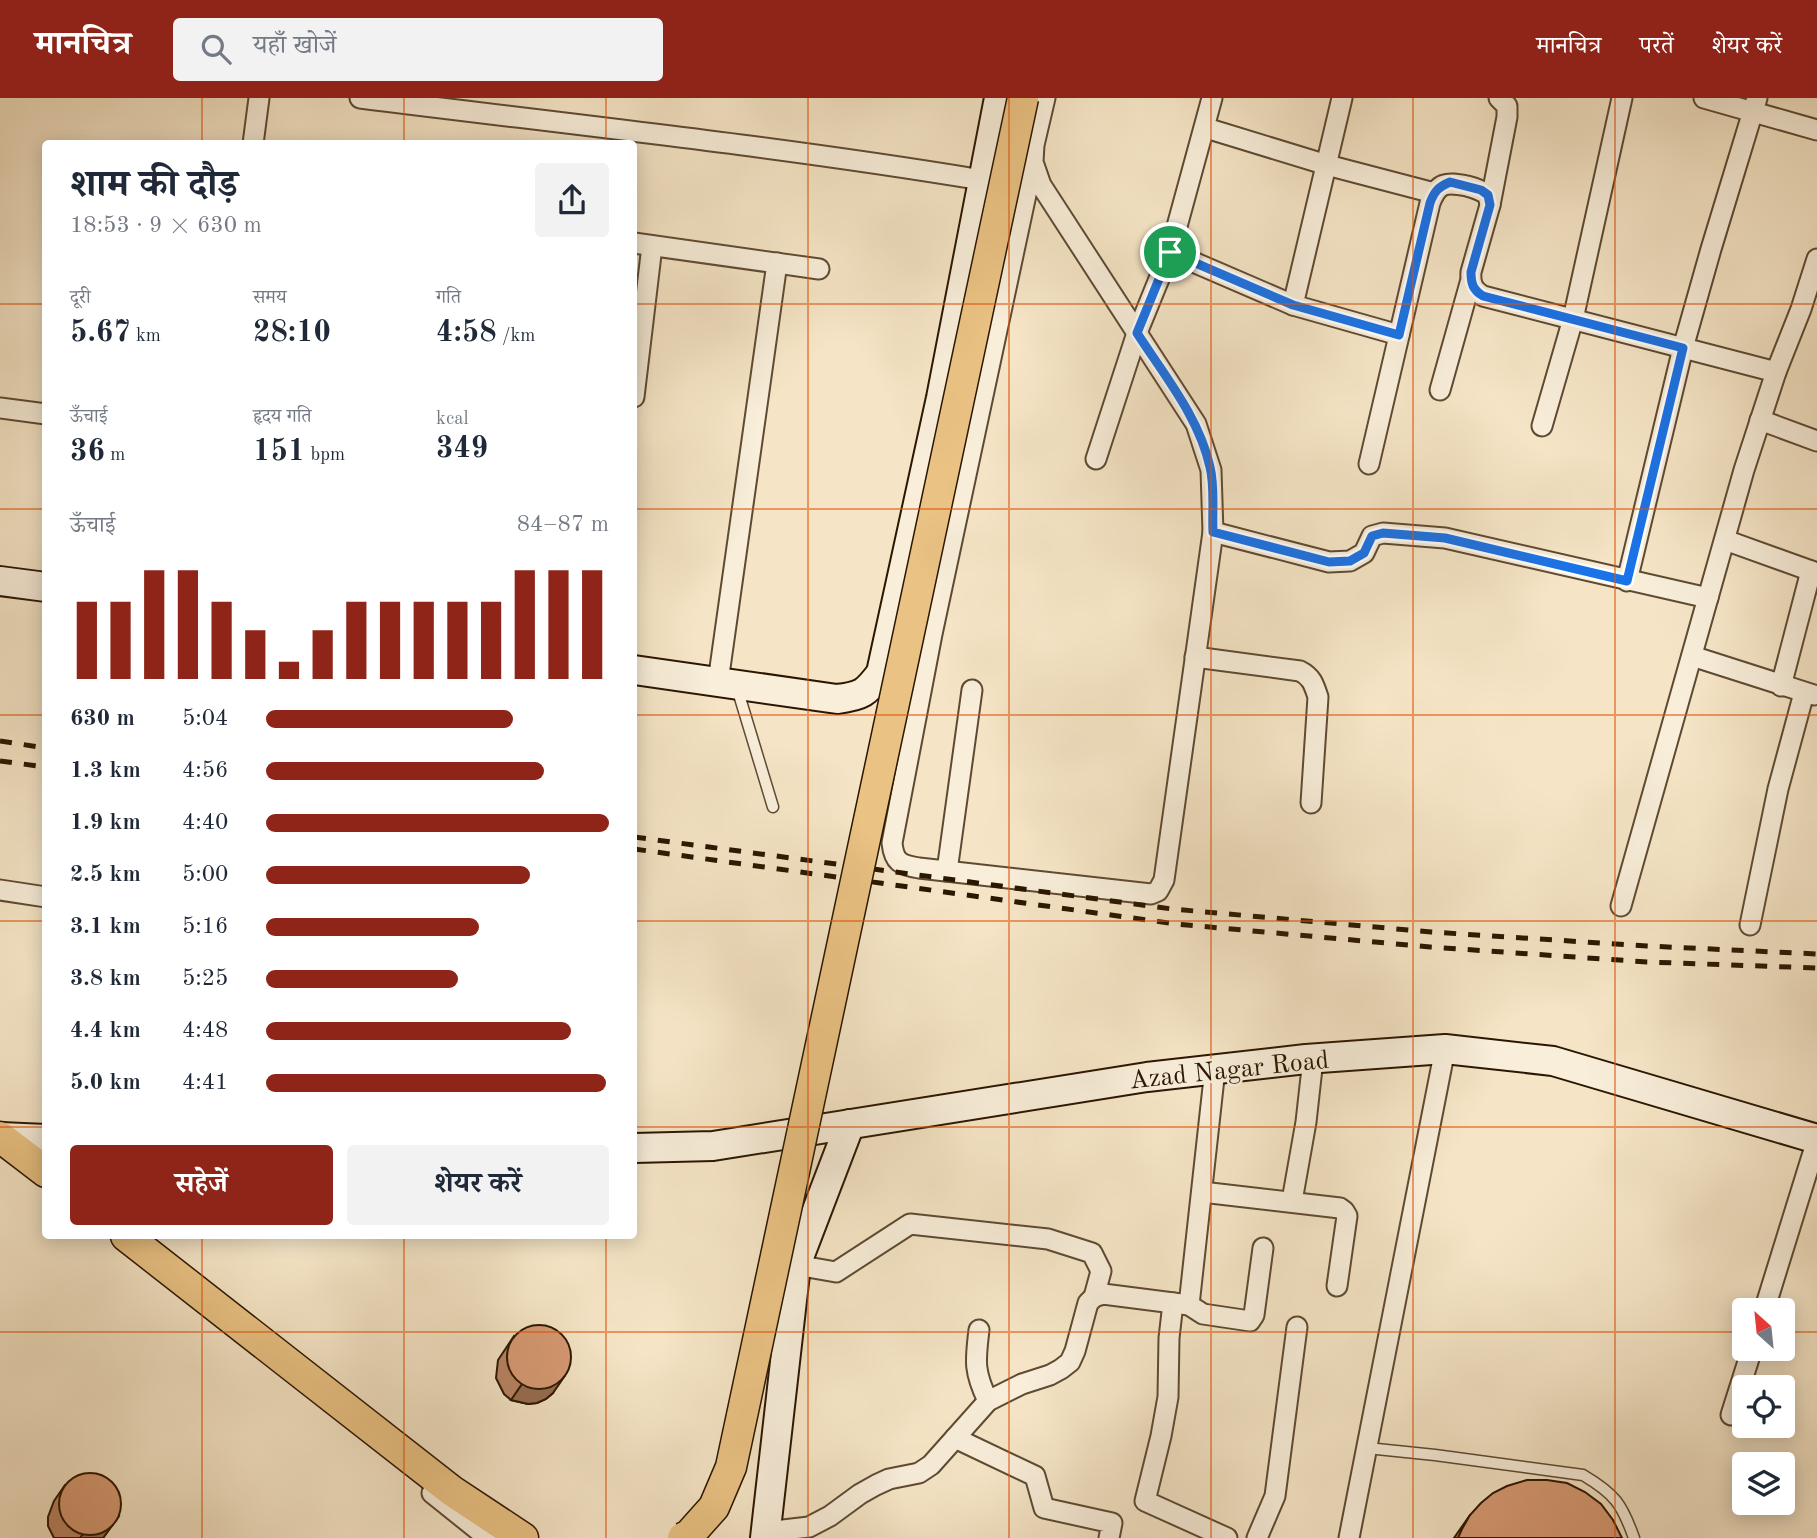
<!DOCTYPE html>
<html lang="hi">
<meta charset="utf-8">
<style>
body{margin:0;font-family:"Old Standard TT","Noto Serif Devanagari",serif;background:#f2f2f3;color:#1f2937;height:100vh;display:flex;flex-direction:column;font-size:26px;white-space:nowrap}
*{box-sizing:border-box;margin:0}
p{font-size:23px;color:#747a83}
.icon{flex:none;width:38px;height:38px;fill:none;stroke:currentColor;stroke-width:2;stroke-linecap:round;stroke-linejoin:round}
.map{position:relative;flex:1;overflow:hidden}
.drawer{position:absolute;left:42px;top:42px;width:595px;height:1099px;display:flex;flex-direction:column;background:#fff;border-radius:7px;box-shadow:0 4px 18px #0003}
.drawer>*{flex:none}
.needle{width:46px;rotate:333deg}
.controls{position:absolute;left:1732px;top:1200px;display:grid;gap:14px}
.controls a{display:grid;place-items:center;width:63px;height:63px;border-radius:7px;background:#fff;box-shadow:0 4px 18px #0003;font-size:35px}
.pin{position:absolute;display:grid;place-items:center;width:60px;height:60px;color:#fff;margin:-30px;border:4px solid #fff;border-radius:50%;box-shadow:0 2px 7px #0007}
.round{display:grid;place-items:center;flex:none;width:74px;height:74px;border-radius:7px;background:#f2f2f3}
.summary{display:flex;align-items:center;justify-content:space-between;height:119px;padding:0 28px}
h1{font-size:38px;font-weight:700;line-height:52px}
.stats{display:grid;grid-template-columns:repeat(3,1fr);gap:10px;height:119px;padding:7px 28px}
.stats div{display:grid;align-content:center}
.stats b{font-size:30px;font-weight:700}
.stats small{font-size:19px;font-weight:400}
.stats p{font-size:19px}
.chart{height:196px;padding:14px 28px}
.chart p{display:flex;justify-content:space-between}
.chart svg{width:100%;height:126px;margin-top:7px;stroke:#8f2418;stroke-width:6}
.button{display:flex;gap:14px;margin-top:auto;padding:14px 28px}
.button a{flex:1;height:80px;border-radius:7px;background:#8f2418;color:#fff;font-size:28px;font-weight:700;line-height:80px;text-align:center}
.button a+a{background:#f2f2f3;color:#1f2937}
ul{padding:0 28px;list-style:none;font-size:23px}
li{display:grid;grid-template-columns:112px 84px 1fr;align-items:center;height:52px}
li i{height:18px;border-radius:9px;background:#8f2418}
header{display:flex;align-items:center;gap:42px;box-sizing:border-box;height:98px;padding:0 35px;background:#8f2418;color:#fff}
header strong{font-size:33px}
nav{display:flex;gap:38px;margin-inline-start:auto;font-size:24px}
.search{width:490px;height:63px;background:#f2f2f3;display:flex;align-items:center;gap:18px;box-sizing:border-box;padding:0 24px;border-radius:7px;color:#747a83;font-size:26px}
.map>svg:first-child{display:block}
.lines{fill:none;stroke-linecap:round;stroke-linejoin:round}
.lane-casing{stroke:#5e4a32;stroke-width:13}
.street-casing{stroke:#5e4a32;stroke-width:23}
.secondary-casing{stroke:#2b1600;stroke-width:32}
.primary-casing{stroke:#2b1600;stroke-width:33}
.lane{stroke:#f8eeda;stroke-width:10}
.street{stroke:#f8eeda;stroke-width:19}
.secondary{stroke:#f8eeda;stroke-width:28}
.primary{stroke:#eac283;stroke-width:30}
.rail{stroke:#2b1600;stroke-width:5;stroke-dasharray:12 12;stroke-linecap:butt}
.primary-bridge-casing{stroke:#2b1600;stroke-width:33;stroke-linecap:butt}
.primary-bridge{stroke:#eac283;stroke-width:30}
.wall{fill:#b98463;stroke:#2b1600;stroke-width:2}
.shaded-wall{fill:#966c50;stroke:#2b1600;stroke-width:2}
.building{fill:#d79a73;stroke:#2b1600;stroke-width:2}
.route-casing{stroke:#fff;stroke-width:14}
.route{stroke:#1a73e8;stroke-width:9}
.grid{fill:none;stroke:#df560b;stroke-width:2;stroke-opacity:0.55}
.labels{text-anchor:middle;stroke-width:5;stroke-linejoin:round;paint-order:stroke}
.street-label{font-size:26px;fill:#2b1600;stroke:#f8eeda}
</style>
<header>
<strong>मानचित्र</strong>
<div class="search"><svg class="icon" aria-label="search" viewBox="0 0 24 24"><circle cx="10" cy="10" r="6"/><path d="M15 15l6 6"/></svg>यहाँ खोजें</div>
<nav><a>मानचित्र</a><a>परतें</a><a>शेयर करें</a></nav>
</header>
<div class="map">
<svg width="1817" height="1440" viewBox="0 0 1817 1440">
<rect width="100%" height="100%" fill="#f5e5c6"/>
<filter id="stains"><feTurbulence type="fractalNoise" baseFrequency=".00286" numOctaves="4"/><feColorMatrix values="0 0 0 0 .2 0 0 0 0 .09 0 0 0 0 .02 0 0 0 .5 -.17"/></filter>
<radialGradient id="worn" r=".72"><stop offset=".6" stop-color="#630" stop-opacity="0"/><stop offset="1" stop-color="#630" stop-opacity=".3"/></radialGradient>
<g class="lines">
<!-- lane casing -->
<g class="lane-casing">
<g id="lane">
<polyline points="737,590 773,709"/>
<path d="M1367,1350L1435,1357L1583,1377C1615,1396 1622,1406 1634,1440"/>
</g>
</g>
<!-- street casing -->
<g class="street-casing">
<g id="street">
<path d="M360,0C567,26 776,48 982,82"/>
<polyline points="1704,0 1817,32"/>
<polyline points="1206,30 1327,67 1434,95"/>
<polyline points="253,46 259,0"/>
<path d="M1033,64L932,536L892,745C894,764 900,767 919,770L1151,796L1158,793L1164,782L1213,434L1211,372L1196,326L1041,87L1033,64L1034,47L1045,0"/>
<polyline points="1490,107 1507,19 1507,8 1499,0"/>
<polyline points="634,145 819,171"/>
<polyline points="1170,154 1293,207 1399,237"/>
<polyline points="1293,207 1342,0"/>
<polyline points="1440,292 1470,185"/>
<polyline points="634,299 652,148"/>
<polyline points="0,310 46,316"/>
<polyline points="1760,322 1817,343"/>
<polyline points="1542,328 1573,221 1622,0"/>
<polyline points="1096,361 1137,235 1170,154 1212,0"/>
<path d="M1369,366L1430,105C1438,84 1446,84 1467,88C1475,90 1481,92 1488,97L1490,107L1471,174C1470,186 1473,192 1483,198L1776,274"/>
<polyline points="1213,434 1329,464 1350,463 1364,455 1372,438 1383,435 1445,440 1708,500"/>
<polyline points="1725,442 1817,475"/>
<polyline points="1627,483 1683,250 1711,151 1757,0"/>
<polyline points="1692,558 1814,597"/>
<path d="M1195,559L1300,573C1312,579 1314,587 1318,599L1311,705"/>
<polyline points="718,584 777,165"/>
<polyline points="1781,588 1811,473"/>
<polyline points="947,773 972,592"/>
<polyline points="0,792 46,799"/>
<polyline points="1621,808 1744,372 1776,274 1801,211 1817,161"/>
<polyline points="1750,827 1778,691 1804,595"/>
<polyline points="1202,1094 1340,1110 1344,1113 1347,1118 1337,1188"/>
<polyline points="1292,1103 1306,1024 1313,961"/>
<polyline points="796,1167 836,1174 910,1126 1048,1141 1092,1155 1101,1173 1094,1199"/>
<polyline points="1173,1205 1169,1240 1168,1299 1161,1338 1145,1403 1227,1440"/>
<polyline points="1189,1207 1215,971"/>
<polyline points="1764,1213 1817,1042"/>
<path d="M979,1232C975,1264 974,1274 988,1303"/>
<polyline points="1731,1317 1752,1251"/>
<polyline points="955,1340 1035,1378 1044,1410 1112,1425 1109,1440"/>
<polyline points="432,1395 488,1440"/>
<polyline points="766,1434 809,1429 830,1418 860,1396 876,1387 889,1381 919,1375 931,1367 988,1303 1022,1286 1050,1277 1061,1271 1070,1264 1075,1253 1088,1205 1094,1199 1103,1196 1189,1207 1203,1216 1250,1223 1254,1217 1263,1150"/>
<polyline points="1257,1440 1275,1398 1297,1229"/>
<polyline points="1349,1440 1445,951"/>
</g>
</g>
<!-- secondary casing -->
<g class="secondary-casing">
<g id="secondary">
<polyline points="0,483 46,489"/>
<path d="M634,572L837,601C862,598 866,595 881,575L941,300L999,0"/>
<polyline points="1,1039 46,1041"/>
<polyline points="634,1050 713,1048 1147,979 1306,961 1445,951 1553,963 1817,1041"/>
<polyline points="765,1440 796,1167 850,1026"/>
</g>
</g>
<!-- primary casing -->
<g class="primary-casing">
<g id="primary">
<polyline points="0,1039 46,1074"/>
<polyline points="126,1138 452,1393 523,1440"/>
</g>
</g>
<!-- lane -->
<use href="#lane" class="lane"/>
<!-- street -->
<use href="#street" class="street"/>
<!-- secondary -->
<use href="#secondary" class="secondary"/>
<!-- primary -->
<use href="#primary" class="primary"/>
<!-- rail -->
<g class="rail">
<polyline points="0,643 46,650"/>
<polyline points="0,663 46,669"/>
<polyline points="634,739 1172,811 1431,834 1647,848 1817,856"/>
<polyline points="634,751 1176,826 1430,849 1647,864 1817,870"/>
</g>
<!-- primary-bridge casing -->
<g class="primary-bridge-casing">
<polyline id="primary-bridge" points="683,1440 689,1437 714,1409 731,1369 1023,0"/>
</g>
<!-- primary-bridge -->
<use href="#primary-bridge" class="primary-bridge"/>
</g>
<!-- wall -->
<g class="wall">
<polygon points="514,1238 553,1295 546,1301 537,1305 528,1306 511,1302 504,1296 496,1280 498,1262"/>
<polygon points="65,1387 119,1418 103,1440 54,1440 48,1428 48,1419 54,1403"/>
<polygon points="1470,1417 1622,1440 1454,1440"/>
</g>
<!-- shaded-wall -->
<g class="shaded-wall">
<polygon points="564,1279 553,1295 546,1301 537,1305 528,1306 511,1302 522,1286"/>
<polygon points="119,1418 103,1440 80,1440 82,1437"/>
</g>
<!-- building -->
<g class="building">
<circle cx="539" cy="1259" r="32"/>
<circle cx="90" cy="1406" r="31"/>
<polygon points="1527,1382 1547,1382 1567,1385 1585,1394 1601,1406 1613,1422 1622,1440 1458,1440 1462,1431 1470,1417 1481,1405 1493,1395 1507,1388"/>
</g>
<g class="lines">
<!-- route casing -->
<g class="route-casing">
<path id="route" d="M1450,84L1481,92L1488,97L1490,107L1471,174C1471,186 1473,192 1483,198L1683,250L1627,483L1445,440L1383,435L1372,438L1364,455L1350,463L1329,464L1213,434C1212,413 1215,389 1210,369C1199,319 1164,277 1137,235L1170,154L1293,207L1399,237L1430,105C1434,94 1438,89 1450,84Z"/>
</g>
<!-- route -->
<use href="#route" class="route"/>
</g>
<!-- grid -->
<path class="grid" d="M202,0V46M404,0V46M606,0V46M808,0V1440M1009,0V1440M1211,0V1440M1413,0V1440M1615,0V1440M0,206H46M634,206H1817M0,411H46M634,411H1817M0,617H46M634,617H1817M0,823H46M634,823H1817M0,1029H46M634,1029H1817M202,1138V1440M404,1138V1440M606,1138V1440M0,1234H1745M1783,1234H1817"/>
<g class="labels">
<!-- street labels -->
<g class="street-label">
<text transform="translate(1229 971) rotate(-6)" y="9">Azad Nagar Road</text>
</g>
</g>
<rect width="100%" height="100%" filter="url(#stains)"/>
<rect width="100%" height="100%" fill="url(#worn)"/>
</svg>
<div class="controls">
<a><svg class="needle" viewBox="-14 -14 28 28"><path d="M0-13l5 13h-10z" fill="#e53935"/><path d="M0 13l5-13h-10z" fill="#747a83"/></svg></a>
<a><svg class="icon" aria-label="locate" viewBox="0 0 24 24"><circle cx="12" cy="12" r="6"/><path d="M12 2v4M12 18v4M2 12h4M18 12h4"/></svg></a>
<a><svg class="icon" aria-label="layers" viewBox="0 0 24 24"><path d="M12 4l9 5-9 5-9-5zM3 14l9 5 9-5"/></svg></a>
</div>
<div class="pin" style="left:1170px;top:154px;background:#1e9e55"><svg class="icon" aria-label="arrive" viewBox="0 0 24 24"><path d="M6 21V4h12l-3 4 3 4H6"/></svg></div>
<section class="drawer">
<div class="summary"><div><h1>शाम की दौड़</h1><p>18:53 · 9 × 630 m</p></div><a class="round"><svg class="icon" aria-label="share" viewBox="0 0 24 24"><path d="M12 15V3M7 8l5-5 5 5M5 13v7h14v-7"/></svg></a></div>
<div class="stats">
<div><p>दूरी</p><b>5.67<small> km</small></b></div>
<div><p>समय</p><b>28:10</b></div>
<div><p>गति</p><b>4:58<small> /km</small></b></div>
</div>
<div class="stats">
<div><p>ऊँचाई</p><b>36<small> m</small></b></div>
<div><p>हृदय गति</p><b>151<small> bpm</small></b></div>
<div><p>kcal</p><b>349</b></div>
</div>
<div class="chart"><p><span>ऊँचाई</span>84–87 m</p>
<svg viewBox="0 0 160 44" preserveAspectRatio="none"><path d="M5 44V17M15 44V17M25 44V6M35 44V6M45 44V17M55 44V27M65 44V38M75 44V27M85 44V17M95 44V17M105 44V17M115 44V17M125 44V17M135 44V6M145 44V6M155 44V6"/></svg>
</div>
<ul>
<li><b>630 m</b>5:04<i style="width:72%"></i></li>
<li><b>1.3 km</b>4:56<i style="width:81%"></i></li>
<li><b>1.9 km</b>4:40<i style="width:100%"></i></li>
<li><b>2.5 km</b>5:00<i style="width:77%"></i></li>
<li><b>3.1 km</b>5:16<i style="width:62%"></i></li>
<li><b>3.8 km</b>5:25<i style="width:56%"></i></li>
<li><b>4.4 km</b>4:48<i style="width:89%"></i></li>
<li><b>5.0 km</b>4:41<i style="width:99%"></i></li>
</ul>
<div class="button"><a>सहेजें</a><a>शेयर करें</a></div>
</section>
</div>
